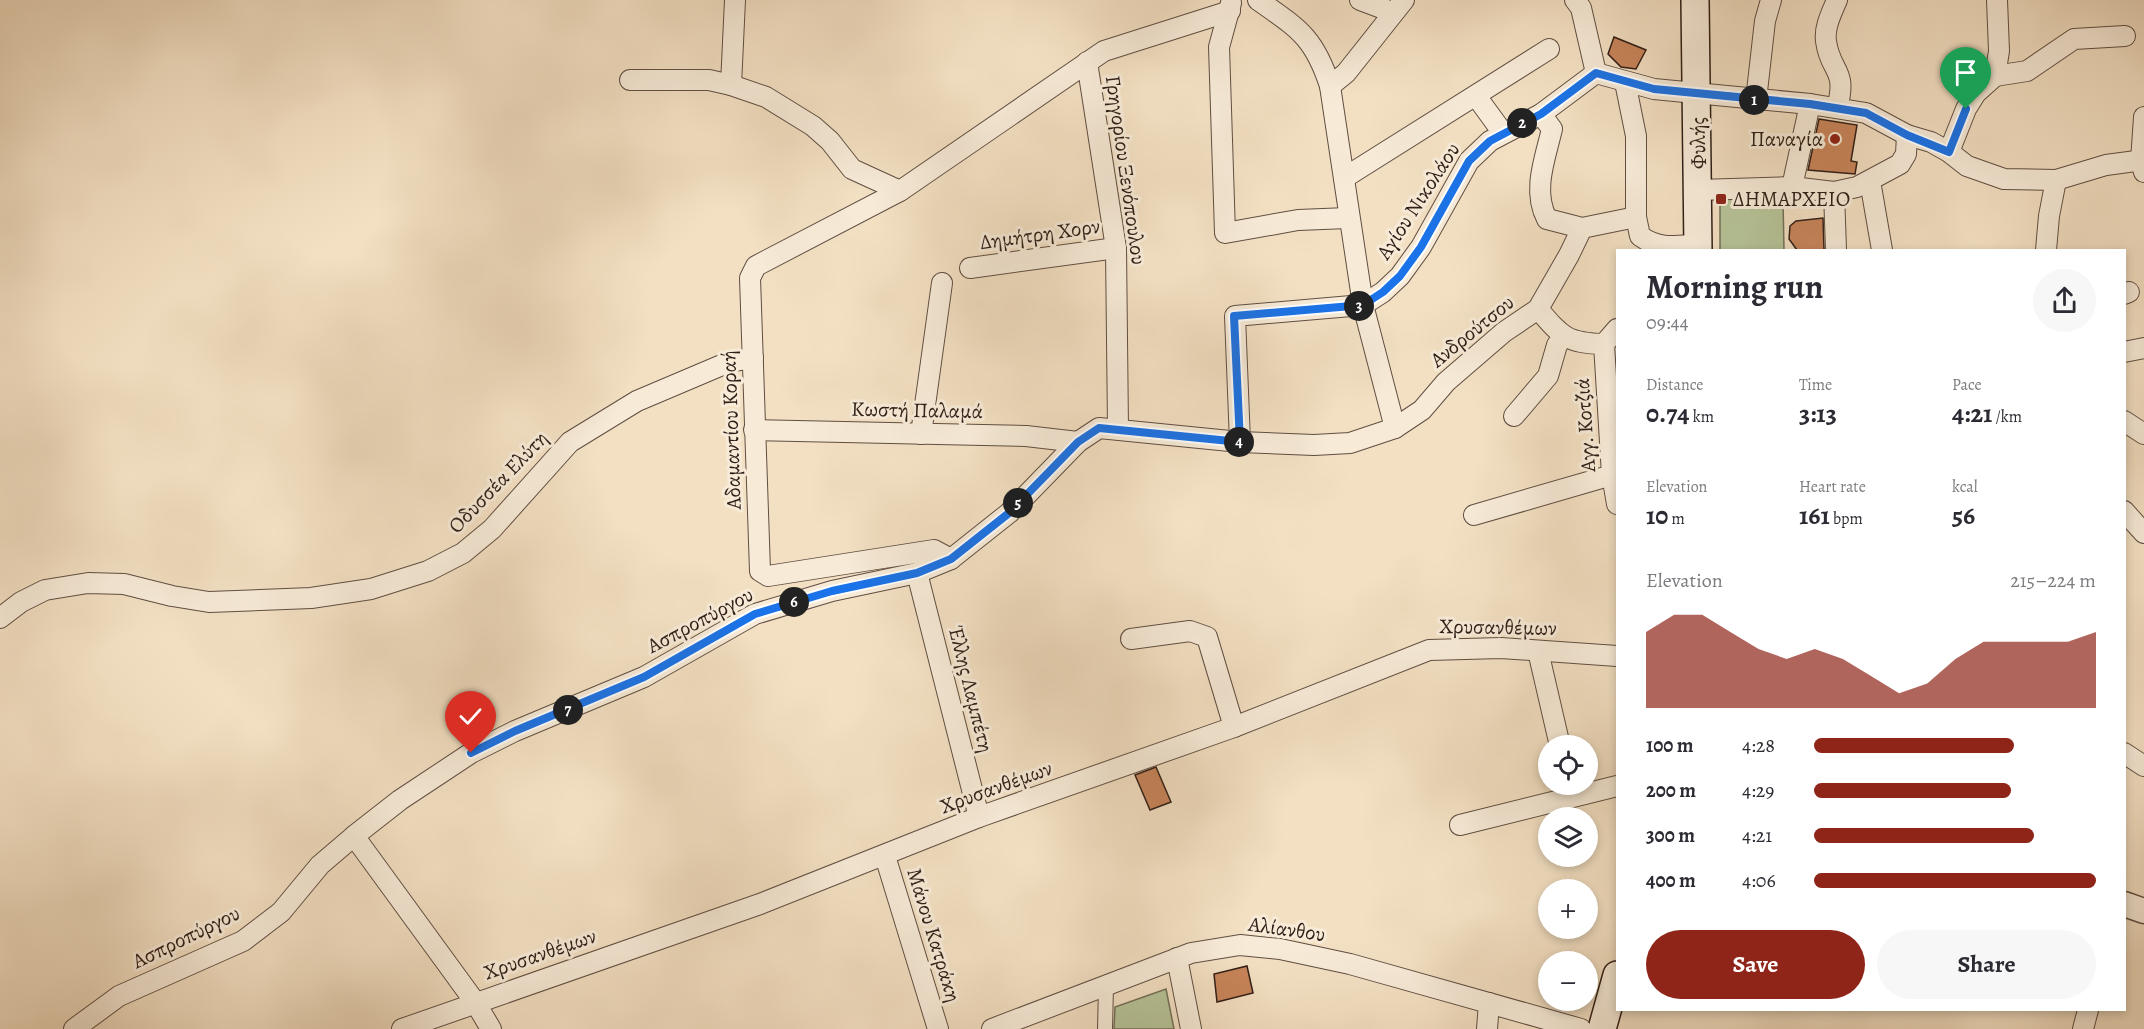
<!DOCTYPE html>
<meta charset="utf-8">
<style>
body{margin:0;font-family:Alegreya,serif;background:#f7f7f7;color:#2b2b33;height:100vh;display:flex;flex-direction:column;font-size:22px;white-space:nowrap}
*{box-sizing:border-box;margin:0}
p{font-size:20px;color:#7c7c81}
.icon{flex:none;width:33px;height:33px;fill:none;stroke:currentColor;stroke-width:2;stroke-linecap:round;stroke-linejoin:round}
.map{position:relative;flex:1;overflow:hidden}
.sheet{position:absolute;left:1616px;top:249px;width:510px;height:762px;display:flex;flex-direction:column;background:#fff;border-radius:0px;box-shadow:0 3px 9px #0003}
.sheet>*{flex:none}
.buttons{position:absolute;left:1538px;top:735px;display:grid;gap:12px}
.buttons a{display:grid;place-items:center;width:60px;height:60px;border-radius:50%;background:#fff;box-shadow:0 3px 9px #0003;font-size:30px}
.pin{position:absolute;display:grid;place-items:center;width:51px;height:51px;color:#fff;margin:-62px -26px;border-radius:50% 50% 50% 0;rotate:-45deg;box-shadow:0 0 6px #0007}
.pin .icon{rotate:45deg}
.km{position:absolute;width:30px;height:30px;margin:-15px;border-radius:50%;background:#222;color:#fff;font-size:16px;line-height:30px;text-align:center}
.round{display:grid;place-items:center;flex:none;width:63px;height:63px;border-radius:32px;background:#f7f7f7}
.summary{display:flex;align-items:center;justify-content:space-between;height:102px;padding:0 30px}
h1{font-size:33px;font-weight:600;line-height:45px}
.figures{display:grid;grid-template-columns:repeat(3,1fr);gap:9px;height:102px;padding:6px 30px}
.figures div{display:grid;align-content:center}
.figures b{font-size:26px;font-weight:600}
.figures small{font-size:16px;font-weight:400}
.figures p{font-size:16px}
.chart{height:168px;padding:12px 30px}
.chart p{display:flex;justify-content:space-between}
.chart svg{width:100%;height:108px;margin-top:6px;fill:#8f2418;opacity:.7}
.primary-button{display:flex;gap:12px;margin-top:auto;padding:12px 30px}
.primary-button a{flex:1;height:69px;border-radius:36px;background:#8f2418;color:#fff;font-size:24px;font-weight:600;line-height:69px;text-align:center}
.primary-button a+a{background:#f7f7f7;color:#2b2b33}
ul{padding:0 30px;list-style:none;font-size:20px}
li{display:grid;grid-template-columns:96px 72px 1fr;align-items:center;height:45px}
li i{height:15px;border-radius:8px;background:#8f2418}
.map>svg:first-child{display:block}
.green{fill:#b6c398;stroke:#727058;stroke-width:1.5}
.building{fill:#c8845a;stroke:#2f1e17;stroke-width:1.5}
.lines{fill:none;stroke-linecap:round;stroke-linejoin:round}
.pedestrian-casing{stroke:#604e42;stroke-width:16}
.minor-casing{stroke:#604e42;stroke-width:22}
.tertiary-casing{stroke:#604e42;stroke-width:27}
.secondary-casing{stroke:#2f1e17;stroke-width:30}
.pedestrian{stroke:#f7ebd8;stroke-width:14}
.minor{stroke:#f7ebd8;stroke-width:20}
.tertiary{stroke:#f7ebd8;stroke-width:24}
.secondary{stroke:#f7ebd8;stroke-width:27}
.route-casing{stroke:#fff;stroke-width:12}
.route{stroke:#1a73e8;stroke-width:8}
.poi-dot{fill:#8f2418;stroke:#f7ebd8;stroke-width:2}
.labels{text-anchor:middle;stroke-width:6;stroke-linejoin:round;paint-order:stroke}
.poi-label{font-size:21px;fill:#2f1e17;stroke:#f7ebd8;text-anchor:end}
.street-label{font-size:21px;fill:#2f1e17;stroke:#f7ebd8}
</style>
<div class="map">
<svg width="2144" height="1029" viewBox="0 0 2144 1029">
<rect width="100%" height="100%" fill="#f3e0c3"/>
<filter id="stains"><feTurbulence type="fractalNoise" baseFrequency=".00333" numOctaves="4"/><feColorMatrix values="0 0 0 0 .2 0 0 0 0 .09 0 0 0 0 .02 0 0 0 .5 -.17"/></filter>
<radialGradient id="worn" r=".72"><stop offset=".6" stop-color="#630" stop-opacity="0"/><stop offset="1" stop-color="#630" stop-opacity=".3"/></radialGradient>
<!-- green -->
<g class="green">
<polygon points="1720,199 1783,199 1784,250 1720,250"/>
<polygon points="1166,989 1174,1029 1114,1029 1115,1007"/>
</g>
<!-- building -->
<g class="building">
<polygon points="1614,37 1646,50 1636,69 1621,67 1608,54"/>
<polygon points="1819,119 1857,125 1851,161 1857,162 1855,174 1808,170"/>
<polygon points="1823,218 1824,250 1797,250 1789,239 1790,226 1796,221"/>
<polygon points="1156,767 1171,802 1150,810 1135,775"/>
<polygon points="1247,966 1253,993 1217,1002 1214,974"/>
</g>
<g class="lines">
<!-- pedestrian casing -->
<g class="pedestrian-casing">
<polyline id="pedestrian" points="1105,1029 1106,986"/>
</g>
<!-- minor casing -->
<g class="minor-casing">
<g id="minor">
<path d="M1258,0C1299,29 1314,37 1330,86L1363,305L1395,428"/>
<polyline points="1360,0 1392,12"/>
<polyline points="1575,0 1581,8 1596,73"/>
<path d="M1837,0C1832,12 1824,27 1826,41C1830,73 1848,68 1837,108"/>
<polyline points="1231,3 1219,47 1225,233 1298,220 1348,218"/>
<polyline points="1087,62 1116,248 1118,428"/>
<polyline points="1995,76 2027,71 2074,39 2125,36"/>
<polyline points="630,80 709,80 731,85 766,97 813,126 830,141 852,169 900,191"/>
<path d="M1625,82L1636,136V217L1640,236C1660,250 1675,246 1698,244"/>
<polyline points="731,85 735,0"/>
<polyline points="1330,86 1346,73 1404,0"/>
<polyline points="1476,96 1503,133"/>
<polyline points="1756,100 1765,21 1771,0"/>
<path d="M1541,114L1552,129C1545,159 1532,191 1547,219L1582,228L1636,217"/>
<polyline points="2144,117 2141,161 2144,172"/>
<polyline points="1949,152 1966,109 1976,93 1995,76 1999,51 1997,0"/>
<polyline points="1344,178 1549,49"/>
<polyline points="1870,181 1882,250"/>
<polyline points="1792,187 1810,104"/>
<polyline points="1698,190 1792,187 1834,192 1857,187 1900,164 1906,154 1907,135"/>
<polyline points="1834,192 1836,250"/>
<polyline points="2046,250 2049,216 2056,180"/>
<polyline points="970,268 1116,248"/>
<polyline points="2124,294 2129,292"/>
<path d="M1538,309C1562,337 1567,343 1604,344L1617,329"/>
<polyline points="1604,344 1612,475 1617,504"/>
<polyline points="2124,352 2144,348"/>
<polyline points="1514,416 1548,376 1557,345 1563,337"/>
<polyline points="2124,421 2144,434"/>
<polyline points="754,430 1026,436 1078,442"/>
<polyline points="921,434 942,283"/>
<polyline points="1240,442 1235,316 1363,305 1383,292 1400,276 1421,247 1469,161 1490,141 1541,114 1596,73 1654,89 1810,104 1866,113 1907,135 1931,142 1949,152 1967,166 2004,179 2056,180 2106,165 2144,160"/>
<polyline points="2124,511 2144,533"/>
<polyline points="1474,515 1612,475"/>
<polyline points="951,559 934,550 768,576 760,571 750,278 756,266 900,191 1104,51 1230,11"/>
<polyline points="917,573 979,817"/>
<polyline points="0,618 21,602 45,590 88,583 124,584 172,596 209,602 311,598 371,589 428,571 463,553 492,529 570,442 637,401 729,362 753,358"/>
<polyline points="1131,639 1190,631 1207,637 1234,727"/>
<polyline points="1538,651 1560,746"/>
<polyline points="2124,753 2144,766"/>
<polyline points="1460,825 1617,786"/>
<polyline points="354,836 475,1002 491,1029"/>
<polyline points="885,856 938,1029"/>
<polyline points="1177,958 1191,1029"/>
<polyline points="74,1029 119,996 243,941 281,912 320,865 354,836 400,800 471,753 515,731 644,677 755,614 832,591 917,573 951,559 1009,513 1078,442 1099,428 1240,442 1314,445 1350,443 1395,428 1422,410 1446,382 1504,332 1538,309 1569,255 1582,228"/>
<polyline points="402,1029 760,904 979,817 1234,727 1429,650 1501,648 1617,656"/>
<polyline points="992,1029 1191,953 1240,945 1280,949 1350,964 1581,1029"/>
<polyline points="1487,1029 1489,1003"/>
<polyline points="2083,1029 2088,1010"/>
</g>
</g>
<!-- tertiary casing -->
<g class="tertiary-casing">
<polyline id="tertiary" points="2124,904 2144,911"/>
</g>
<!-- secondary casing -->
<g class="secondary-casing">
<g id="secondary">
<polyline points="1695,0 1698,250"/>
<polyline points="1602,1029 1617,975"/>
</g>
</g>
<!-- pedestrian -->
<use href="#pedestrian" class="pedestrian"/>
<!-- minor -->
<use href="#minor" class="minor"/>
<!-- tertiary -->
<use href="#tertiary" class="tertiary"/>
<!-- secondary -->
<use href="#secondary" class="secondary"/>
</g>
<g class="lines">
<!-- route casing -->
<g class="route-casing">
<polyline id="route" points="471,753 515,731 644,677 755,614 832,591 917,573 951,559 1009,513 1078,442 1099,428 1240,442 1234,316 1363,305 1383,292 1400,276 1421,247 1469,161 1490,141 1541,114 1596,73 1654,89 1810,104 1866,113 1907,135 1949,152 1966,109"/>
</g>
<!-- route -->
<use href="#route" class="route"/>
</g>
<!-- markers -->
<g class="poi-dot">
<circle cx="1835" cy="139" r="6"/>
<rect x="1715" y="193" width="12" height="12" rx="3"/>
</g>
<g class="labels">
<!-- poi labels -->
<g class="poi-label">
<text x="1823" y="146">Παναγία</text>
<text x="1733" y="206" text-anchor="start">ΔΗΜΑΡΧΕΙΟ</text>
</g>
<!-- street labels -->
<g class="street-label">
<text transform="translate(1698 143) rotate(-91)" y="7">Φυλής</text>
<text transform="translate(1126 170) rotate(82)" y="7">Γρηγορίου Ξενόπουλου</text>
<text transform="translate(1418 201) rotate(-57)" y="7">Αγίου Νικολάου</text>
<text transform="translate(1040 234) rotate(-8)" y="7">Δημήτρη Χορν</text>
<text transform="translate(1472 331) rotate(-39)" y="7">Ανδρούτσου</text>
<text transform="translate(917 410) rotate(1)" y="7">Κωστή Παλαμά</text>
<text transform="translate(1585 425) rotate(-94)" y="7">Αγγ. Κοτζιά</text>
<text transform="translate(731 430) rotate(-92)" y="7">Αδαμαντίου Κοραή</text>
<text transform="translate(498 482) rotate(-46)" y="7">Οδυσσέα Ελύτη</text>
<text transform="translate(700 620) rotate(-28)" y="7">Ασπροπύργου</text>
<text transform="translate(1498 627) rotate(1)" y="7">Χρυσανθέμων</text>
<text transform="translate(971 689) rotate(76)" y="7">Έλλης Λαμπέτη</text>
<text transform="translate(996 787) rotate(-20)" y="7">Χρυσανθέμων</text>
<text transform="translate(1287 929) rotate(8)" y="7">Αλίανθου</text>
<text transform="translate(934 935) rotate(73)" y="7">Μάνου Κατράκη</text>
<text transform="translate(186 937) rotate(-26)" y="7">Ασπροπύργου</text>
<text transform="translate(540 954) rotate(-19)" y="7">Χρυσανθέμων</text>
</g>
</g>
<rect width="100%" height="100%" filter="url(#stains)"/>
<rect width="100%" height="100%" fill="url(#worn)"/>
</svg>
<div class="buttons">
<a><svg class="icon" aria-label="locate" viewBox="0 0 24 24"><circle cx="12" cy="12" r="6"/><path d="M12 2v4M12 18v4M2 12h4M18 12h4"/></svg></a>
<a><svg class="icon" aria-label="layers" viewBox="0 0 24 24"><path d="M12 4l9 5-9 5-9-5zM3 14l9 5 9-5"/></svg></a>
<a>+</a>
<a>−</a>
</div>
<div class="pin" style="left:1966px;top:109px;background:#1e9e55"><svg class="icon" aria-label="arrive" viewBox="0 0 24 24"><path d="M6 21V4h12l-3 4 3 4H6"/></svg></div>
<div class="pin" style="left:471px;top:753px;background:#d93025"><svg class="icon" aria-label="check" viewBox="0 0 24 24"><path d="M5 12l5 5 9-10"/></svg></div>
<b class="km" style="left:1754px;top:100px">1</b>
<b class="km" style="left:1522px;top:123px">2</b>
<b class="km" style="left:1359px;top:306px">3</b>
<b class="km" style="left:1239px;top:442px">4</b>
<b class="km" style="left:1018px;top:503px">5</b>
<b class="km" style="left:794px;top:602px">6</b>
<b class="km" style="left:568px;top:710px">7</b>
<section class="sheet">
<div class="summary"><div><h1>Morning run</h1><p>09:44</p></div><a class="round"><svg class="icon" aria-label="share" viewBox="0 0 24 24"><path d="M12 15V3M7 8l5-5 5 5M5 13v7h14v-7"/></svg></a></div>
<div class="figures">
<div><p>Distance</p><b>0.74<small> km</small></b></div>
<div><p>Time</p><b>3:13</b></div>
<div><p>Pace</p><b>4:21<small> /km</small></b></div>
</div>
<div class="figures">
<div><p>Elevation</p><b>10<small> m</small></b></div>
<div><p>Heart rate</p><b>161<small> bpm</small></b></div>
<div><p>kcal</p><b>56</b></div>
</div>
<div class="chart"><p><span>Elevation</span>215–224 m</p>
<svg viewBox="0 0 160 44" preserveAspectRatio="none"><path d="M0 44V13L10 6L20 6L30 13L40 20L50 24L60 20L70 24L80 31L90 38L100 34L110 24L120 17L130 17L140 17L150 17L160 13V44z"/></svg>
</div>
<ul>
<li><b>100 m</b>4:28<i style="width:71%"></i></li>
<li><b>200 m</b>4:29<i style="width:70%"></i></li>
<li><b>300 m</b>4:21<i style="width:78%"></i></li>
<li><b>400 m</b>4:06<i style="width:100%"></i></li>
</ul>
<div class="primary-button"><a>Save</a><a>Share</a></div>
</section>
</div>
